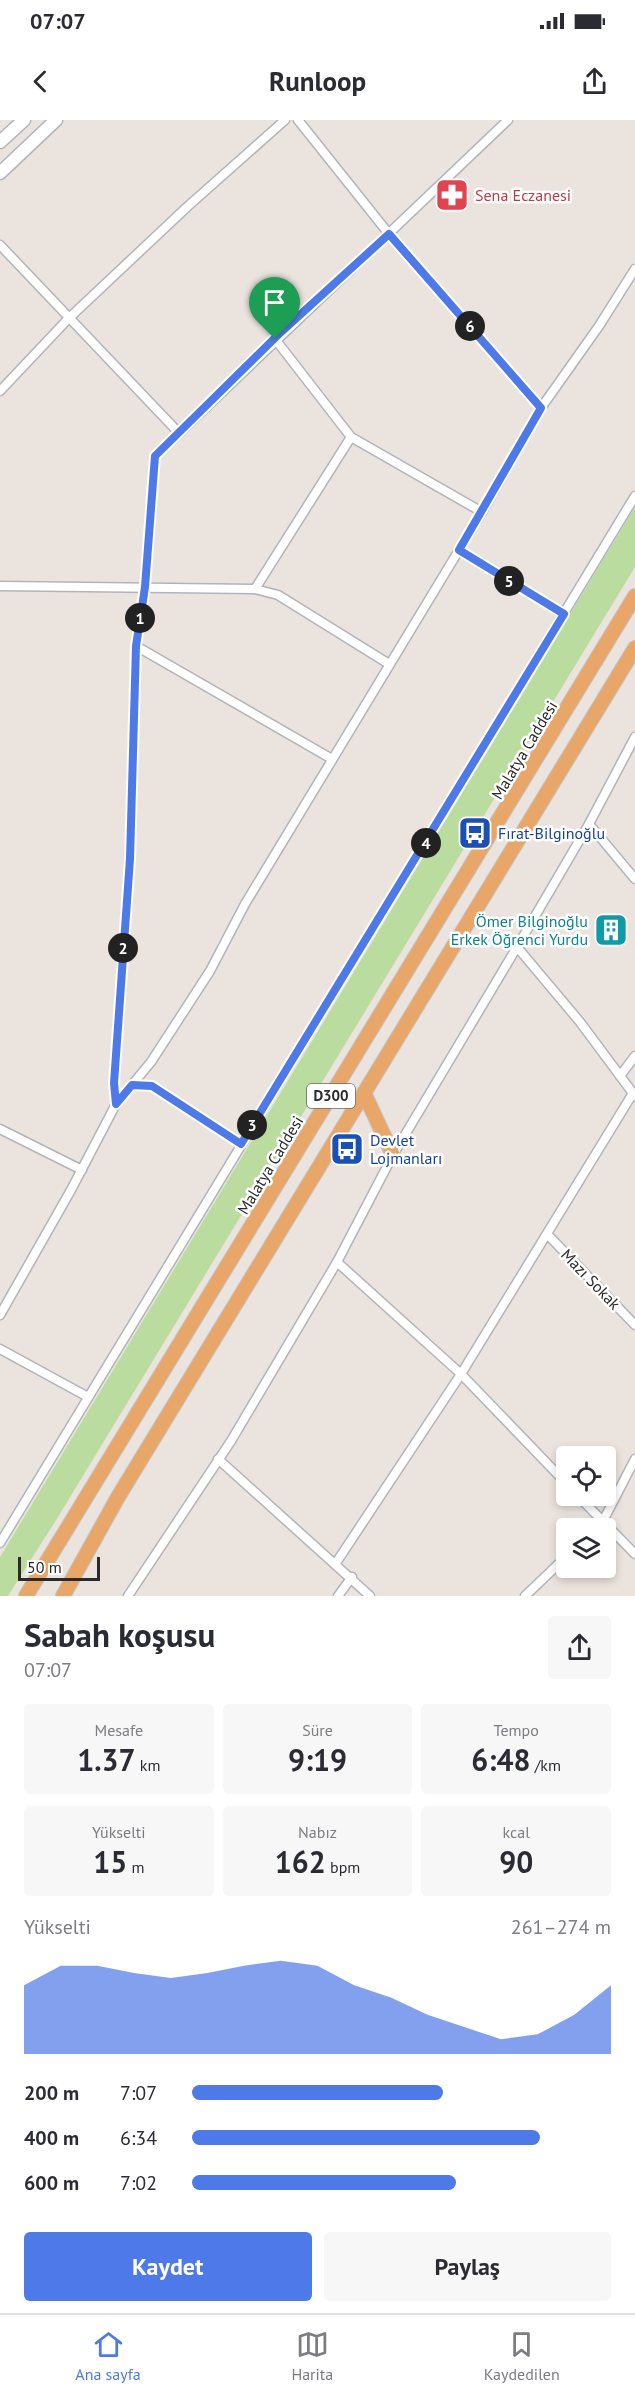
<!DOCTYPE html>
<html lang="tr">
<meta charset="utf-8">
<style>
body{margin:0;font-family:"PT Sans",sans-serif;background:#f7f7f7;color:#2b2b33;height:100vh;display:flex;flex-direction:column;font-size:22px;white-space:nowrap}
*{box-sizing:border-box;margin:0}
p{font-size:20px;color:#7c7c81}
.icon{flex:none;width:33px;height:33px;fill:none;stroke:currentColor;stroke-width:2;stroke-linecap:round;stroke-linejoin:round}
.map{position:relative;height:1476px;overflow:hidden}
.drawer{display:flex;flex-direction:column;background:#fff;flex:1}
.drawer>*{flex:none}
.tools{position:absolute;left:556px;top:1326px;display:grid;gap:12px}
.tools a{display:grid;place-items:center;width:60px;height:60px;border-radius:6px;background:#fff;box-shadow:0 3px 9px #0003;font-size:30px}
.scale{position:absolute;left:18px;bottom:15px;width:82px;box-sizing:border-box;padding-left:6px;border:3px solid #2a2a2a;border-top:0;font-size:16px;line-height:21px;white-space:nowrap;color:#2a2a2a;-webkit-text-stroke:4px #fff;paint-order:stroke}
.pin{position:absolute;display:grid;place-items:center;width:51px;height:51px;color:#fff;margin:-62px -26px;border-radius:50% 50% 50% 0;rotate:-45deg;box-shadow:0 0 6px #0007}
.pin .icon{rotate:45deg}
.km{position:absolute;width:30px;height:30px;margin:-15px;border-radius:50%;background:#222;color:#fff;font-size:16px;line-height:30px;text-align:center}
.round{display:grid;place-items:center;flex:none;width:63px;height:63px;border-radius:6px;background:#f7f7f7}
.headline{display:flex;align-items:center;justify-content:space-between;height:102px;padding:0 24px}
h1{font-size:33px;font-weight:600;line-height:45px}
.metrics{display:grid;grid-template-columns:repeat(3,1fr);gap:9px;height:102px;padding:6px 24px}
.metrics div{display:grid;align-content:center;border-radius:6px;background:#f7f7f7;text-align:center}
.metrics b{font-size:30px;font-weight:600}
.metrics small{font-size:16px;font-weight:400}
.metrics p{font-size:16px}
.chart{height:168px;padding:12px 24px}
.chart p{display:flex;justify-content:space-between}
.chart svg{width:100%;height:108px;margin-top:6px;fill:#4e79e8;opacity:.7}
.cta{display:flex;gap:12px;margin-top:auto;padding:12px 24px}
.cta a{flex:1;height:69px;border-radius:6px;background:#4e79e8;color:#fff;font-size:24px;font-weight:600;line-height:69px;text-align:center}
.cta a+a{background:#f7f7f7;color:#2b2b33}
ul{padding:0 24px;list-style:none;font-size:20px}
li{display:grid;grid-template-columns:96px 72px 1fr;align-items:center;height:45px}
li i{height:15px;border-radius:8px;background:#4e79e8}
.status{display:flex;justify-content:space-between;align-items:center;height:42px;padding:0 30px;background:#fff;direction:ltr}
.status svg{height:16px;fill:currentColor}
header{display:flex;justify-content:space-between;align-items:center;height:78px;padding:0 24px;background:#fff;font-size:27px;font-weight:600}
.menu{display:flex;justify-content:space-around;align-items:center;height:84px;border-top:2px solid #e1e1e2;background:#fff;font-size:16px;color:#7c7c81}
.menu a{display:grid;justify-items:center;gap:3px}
.menu .on{color:#4e79e8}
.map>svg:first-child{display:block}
.green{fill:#badc9f}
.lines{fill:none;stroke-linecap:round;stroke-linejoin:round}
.minor-casing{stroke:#b1b4bc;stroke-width:11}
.secondary-casing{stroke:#b1b4bc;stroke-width:15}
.trunk-casing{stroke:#c3c3c3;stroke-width:16}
.minor{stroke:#fff;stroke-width:8}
.secondary{stroke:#fff;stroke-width:12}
.trunk{stroke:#e8a768;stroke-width:14}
.route-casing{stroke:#fff;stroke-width:12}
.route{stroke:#4e79e8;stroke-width:8}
.labels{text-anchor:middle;stroke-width:5;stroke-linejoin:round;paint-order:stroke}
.shield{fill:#fff;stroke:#6a6a6a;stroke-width:1.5}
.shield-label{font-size:15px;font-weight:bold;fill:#2a2a2a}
.health-label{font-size:16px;fill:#be3a42;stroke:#fff;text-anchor:start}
.street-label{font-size:16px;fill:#2a2a2a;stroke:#fff}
.transit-label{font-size:16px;fill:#164399;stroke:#fff;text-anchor:start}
.culture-label{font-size:16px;fill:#0d838f;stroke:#fff;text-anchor:end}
</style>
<div class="status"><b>07:07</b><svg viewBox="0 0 49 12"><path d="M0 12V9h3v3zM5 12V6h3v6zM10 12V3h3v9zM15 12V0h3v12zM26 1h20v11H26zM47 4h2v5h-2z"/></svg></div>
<header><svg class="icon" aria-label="back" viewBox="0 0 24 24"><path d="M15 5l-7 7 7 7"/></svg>Runloop<svg class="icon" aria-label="share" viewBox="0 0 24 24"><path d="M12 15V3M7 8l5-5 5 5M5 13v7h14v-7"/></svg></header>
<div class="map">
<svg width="635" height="1476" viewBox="0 0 635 1476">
<rect width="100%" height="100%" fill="#ebe4de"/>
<!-- green -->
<polygon class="green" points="635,387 635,447 58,1397 8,1476 0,1476 0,1437"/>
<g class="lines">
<!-- minor casing -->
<g class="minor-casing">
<g id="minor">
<polyline points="298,0 389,114 541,288"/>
<polyline points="0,125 179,313"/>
<polyline points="275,219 351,317"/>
<polyline points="0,271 68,199 187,87 285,0"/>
<polyline points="459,430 564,494"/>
<polyline points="0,466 255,469 278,475 389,544"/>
<polyline points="255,469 351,317 482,392"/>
<polyline points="136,526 332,639"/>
<polyline points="635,617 589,704 517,827 580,902 635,976"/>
<polyline points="589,704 635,759"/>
<polyline points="620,956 635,936"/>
<polyline points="132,965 152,966 241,1024"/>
<polyline points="116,984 114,963 130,739 136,526 145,467 155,336 508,0"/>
<polyline points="0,1009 82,1050"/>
<polyline points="547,1114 635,1205"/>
<polyline points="337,1142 461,1254 567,1364"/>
<polyline points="0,1195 71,1070 116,984 151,942 210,851 245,784 482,392 541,288 599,206 635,149"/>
<polyline points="0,1229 88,1277"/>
<polyline points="218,1339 370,1476"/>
<polyline points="578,1376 635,1434"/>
<polyline points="596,1408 603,1401 635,1339"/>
<polyline points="0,1423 635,376"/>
<polyline points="336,1443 461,1254 633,973"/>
<polyline points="128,1476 231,1321 337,1142 393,1035 517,827"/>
<polyline points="338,1476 352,1457"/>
<polyline points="525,1476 567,1436"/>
</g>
</g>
<!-- secondary casing -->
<g class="secondary-casing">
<g id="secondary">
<polyline points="0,22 24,0"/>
<polyline points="0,53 56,0"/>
</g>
</g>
<!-- trunk casing -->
<g class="trunk-casing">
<g id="trunk">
<polyline points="364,973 393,1035"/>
<polyline points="26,1476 635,476"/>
<polyline points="63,1476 118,1377 635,528"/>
</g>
</g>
<!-- minor -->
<use href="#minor" class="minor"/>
<!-- secondary -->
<use href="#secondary" class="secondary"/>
<!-- trunk -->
<use href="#trunk" class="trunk"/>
</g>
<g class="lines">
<!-- route casing -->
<g class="route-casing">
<polygon id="route" points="389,114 541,288 459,430 564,494 241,1024 152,966 132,965 116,984 114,963 130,739 136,526 145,467 155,336 280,213"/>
</g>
<!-- route -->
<use href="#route" class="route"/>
</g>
<!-- icons -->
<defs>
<g id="pharmacy-square" transform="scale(1.725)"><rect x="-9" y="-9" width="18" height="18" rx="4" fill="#e0444e" stroke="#fff"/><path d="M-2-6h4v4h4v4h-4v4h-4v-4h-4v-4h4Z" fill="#fff"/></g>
<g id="bus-square" transform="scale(1.725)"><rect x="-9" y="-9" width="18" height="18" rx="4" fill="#1a4fb4" stroke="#fff"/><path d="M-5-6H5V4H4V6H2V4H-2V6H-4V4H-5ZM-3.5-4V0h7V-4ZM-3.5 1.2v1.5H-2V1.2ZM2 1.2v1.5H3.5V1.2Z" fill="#fff"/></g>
<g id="building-square" transform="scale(1.725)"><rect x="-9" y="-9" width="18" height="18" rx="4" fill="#0f9aa8" stroke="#fff"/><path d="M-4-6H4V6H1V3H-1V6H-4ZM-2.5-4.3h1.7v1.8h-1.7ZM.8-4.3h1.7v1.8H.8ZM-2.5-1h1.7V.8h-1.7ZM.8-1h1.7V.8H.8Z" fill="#fff"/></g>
</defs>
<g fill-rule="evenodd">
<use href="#pharmacy-square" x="452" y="75"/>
<use href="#bus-square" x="475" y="713"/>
<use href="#building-square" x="611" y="810"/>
<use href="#bus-square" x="347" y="1029"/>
</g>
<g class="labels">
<!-- shield labels -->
<rect class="shield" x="307" y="964" width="48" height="24" rx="4.5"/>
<g class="shield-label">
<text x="331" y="981">D300</text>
</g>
<!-- health labels -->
<g class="health-label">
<text x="475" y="81">Sena Eczanesi</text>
</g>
<!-- street labels -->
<g class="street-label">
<text transform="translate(524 630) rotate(-59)" y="6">Malatya Caddesi</text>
<text transform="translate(270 1045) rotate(-59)" y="6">Malatya Caddesi</text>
<text transform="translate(591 1159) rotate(46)" y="6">Mazı Sokak</text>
</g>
<!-- transit labels -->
<g class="transit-label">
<text x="498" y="719">Fırat-Bilginoğlu</text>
<text x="370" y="1026">Devlet<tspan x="370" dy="18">Lojmanları</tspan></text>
</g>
<!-- culture labels -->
<g class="culture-label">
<text x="588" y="807">Ömer Bilginoğlu<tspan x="588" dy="18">Erkek Öğrenci Yurdu</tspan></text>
</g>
</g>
</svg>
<div class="tools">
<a><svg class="icon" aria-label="locate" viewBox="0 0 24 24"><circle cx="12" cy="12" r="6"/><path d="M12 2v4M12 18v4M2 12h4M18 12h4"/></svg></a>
<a><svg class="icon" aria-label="layers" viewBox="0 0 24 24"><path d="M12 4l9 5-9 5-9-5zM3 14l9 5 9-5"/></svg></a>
</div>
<div class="scale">50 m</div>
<div class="pin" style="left:275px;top:219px;background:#1e9e55"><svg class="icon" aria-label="arrive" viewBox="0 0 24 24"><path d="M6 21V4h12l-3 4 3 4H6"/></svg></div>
<b class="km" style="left:140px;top:498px">1</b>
<b class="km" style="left:123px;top:828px">2</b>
<b class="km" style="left:252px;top:1005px">3</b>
<b class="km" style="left:426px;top:723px">4</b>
<b class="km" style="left:509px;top:461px">5</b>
<b class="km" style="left:470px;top:206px">6</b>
</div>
<section class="drawer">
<div class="headline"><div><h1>Sabah koşusu</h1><p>07:07</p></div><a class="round"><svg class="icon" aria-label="share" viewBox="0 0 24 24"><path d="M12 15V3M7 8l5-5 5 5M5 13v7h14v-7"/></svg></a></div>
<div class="metrics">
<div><p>Mesafe</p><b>1.37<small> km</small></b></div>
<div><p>Süre</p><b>9:19</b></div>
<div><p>Tempo</p><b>6:48<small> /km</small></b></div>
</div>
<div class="metrics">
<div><p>Yükselti</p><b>15<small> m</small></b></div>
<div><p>Nabız</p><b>162<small> bpm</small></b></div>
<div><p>kcal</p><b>90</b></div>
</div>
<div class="chart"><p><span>Yükselti</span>261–274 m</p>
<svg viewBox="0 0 160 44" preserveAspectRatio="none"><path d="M0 44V16L10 8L20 8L30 11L40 13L50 11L60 8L70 6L80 8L90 16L100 21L110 28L120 33L130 38L140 36L150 28L160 16V44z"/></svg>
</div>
<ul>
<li><b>200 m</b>7:07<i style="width:60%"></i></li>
<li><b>400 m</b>6:34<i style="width:83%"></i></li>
<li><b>600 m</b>7:02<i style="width:63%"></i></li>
</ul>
<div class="cta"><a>Kaydet</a><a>Paylaş</a></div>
</section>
<nav class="menu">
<a class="on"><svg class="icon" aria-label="home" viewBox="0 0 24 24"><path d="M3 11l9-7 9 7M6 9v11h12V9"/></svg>Ana sayfa</a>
<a><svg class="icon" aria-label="map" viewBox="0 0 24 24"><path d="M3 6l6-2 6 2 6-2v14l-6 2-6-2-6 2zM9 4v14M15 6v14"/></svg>Harita</a>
<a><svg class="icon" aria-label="saved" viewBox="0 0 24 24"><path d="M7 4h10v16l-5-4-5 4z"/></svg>Kaydedilen</a>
</nav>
